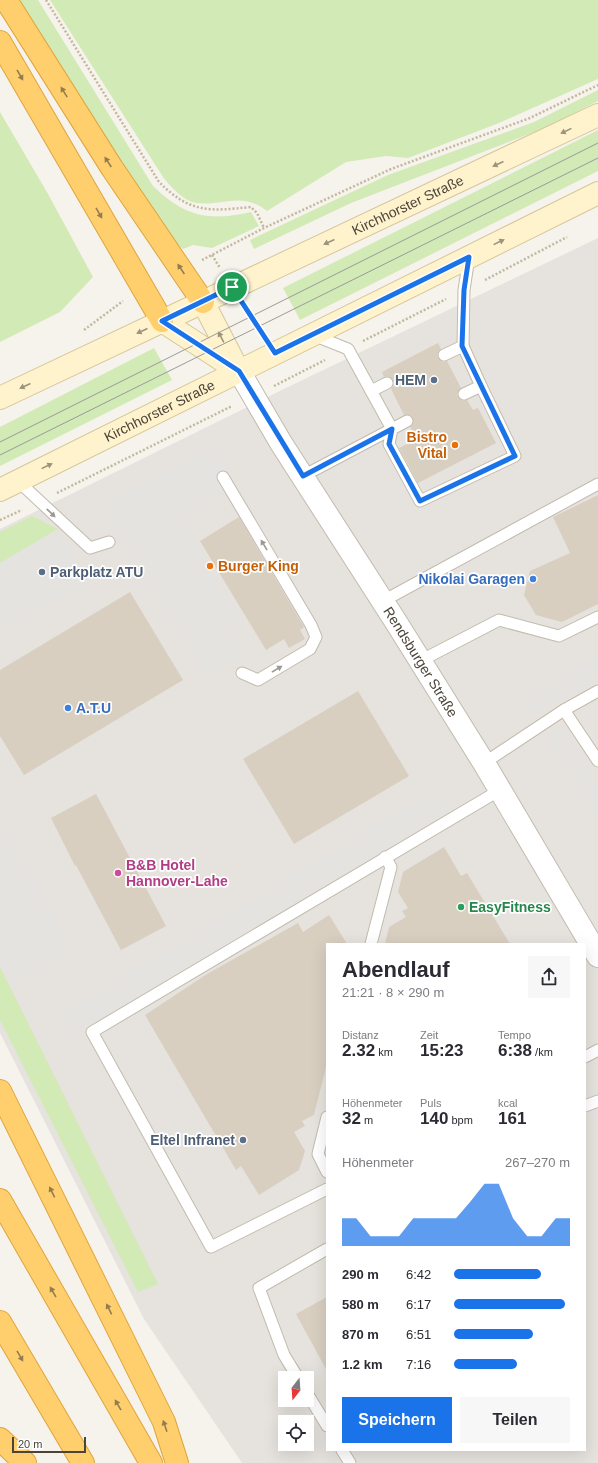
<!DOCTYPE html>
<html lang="de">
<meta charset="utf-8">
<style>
body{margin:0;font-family:Arial,sans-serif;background:#f7f7f7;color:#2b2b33;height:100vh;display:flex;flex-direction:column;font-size:15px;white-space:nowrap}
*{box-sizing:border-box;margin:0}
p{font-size:13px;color:#7c7c81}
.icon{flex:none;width:22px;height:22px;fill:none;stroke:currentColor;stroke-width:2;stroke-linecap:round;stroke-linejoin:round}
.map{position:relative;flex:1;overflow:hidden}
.sheet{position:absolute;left:326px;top:943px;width:260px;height:508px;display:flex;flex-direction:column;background:#fff;border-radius:0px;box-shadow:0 4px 16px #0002}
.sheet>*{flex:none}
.needle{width:26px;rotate:197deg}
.buttons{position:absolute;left:278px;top:1371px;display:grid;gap:8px}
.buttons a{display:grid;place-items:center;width:36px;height:36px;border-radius:0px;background:#fff;box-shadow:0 4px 16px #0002;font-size:20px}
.scale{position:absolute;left:12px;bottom:10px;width:74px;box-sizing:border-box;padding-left:4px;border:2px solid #4b4439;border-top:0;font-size:11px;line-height:14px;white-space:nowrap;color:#4b4439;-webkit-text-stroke:3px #fff;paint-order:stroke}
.pin{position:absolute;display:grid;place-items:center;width:34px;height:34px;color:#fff;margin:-17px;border:2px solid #fff;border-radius:50%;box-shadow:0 1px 4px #0007}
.round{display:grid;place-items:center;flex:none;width:42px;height:42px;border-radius:0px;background:#f7f7f7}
.summary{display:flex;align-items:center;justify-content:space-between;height:68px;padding:0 16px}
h1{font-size:22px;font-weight:800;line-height:30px}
.stats{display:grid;grid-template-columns:repeat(3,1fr);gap:6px;height:68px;padding:4px 16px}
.stats div{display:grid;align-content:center}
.stats b{font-size:17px;font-weight:800}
.stats small{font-size:11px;font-weight:400}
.stats p{font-size:11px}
.chart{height:112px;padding:8px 16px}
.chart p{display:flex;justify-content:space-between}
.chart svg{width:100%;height:72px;margin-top:4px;fill:#1a73e8;opacity:.7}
.primary-button{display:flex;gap:8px;margin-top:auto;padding:8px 16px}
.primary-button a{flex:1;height:46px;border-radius:0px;background:#1a73e8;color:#fff;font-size:16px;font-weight:800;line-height:46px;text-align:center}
.primary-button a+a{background:#f7f7f7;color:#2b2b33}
ul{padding:0 16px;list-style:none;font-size:13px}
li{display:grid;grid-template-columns:64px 48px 1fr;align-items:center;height:30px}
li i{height:10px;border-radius:5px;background:#1a73e8}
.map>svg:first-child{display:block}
.industrial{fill:#e6e2dd;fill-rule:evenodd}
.green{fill:#d2eab5}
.parking{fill:#e5e3e0}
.building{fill:#d8cfc1}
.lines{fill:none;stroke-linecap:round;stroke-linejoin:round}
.service-casing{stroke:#c2bbae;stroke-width:13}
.minor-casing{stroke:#c2bbae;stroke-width:24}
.secondary-casing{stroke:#d6c79b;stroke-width:24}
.motorway-casing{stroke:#e0a43c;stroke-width:24}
.path{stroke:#c4b79f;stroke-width:2.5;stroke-dasharray:2 2;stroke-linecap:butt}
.service{stroke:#fff;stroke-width:11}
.minor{stroke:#fff;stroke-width:22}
.secondary{stroke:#fff3cd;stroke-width:22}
.motorway{stroke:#ffcf6e;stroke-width:22}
.tram{stroke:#9a9a9a;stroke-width:1}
.oneway{fill:#937c4e}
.oneway2{fill:#9c937c}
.oneway3{fill:#9c9892}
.route-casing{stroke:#fff;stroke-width:8}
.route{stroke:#1a73e8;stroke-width:5}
.service-dot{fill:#5c6f8a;stroke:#fff;stroke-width:1.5}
.food-dot{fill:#e8710a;stroke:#fff;stroke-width:1.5}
.shop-dot{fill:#3f7fe0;stroke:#fff;stroke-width:1.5}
.hotel-dot{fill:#d1479c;stroke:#fff;stroke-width:1.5}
.leisure-dot{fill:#2e9e5b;stroke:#fff;stroke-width:1.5}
.labels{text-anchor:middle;stroke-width:3.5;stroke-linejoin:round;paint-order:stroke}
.street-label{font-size:14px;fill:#4b4439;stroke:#fff}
.service-label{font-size:14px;font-weight:bold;fill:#4e5e75;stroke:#fff;text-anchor:end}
.food-label{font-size:14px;font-weight:bold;fill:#c56008;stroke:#fff;text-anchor:end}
.shop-label{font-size:14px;font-weight:bold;fill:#366cbe;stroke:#fff;text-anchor:end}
.hotel-label{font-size:14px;font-weight:bold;fill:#b23c85;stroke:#fff;text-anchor:start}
.leisure-label{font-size:14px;font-weight:bold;fill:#27864d;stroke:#fff;text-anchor:start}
</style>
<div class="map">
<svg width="598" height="1463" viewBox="0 0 598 1463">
<rect width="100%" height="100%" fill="#f6f3ec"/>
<!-- industrial -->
<path class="industrial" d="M598,238V1463H242L144,1319L0,1033V529L288,387ZM327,944H585V1450H327ZM285,1378H307V1400H285ZM285,1422H307V1444H285Z"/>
<!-- green -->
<g class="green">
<path d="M15,0H38L153,186C184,216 208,222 251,212L259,226L212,248L193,245L183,249L170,239Z"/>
<path d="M50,0H598V79L499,123L408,158L386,156L346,162L267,211C241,191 225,206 197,203C183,201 171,187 163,177Z"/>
<polygon points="598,90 598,101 545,128 351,203 254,249 250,240 388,175 534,122"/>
<polygon points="0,112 48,194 93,277 60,312 0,342"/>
<polygon points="598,130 598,171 300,320 283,288"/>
<polygon points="154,348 172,380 0,466 0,427"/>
<polygon points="32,516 58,529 0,563 0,532"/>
<polygon points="0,967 158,1284 138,1292 0,1020"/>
</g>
<!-- parking -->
<g class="parking">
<polygon points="213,446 238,487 183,519 217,578 215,579 219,586 221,585 244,624 231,633 244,656 206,678 102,503"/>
<polygon points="58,529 89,582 0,633 0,563"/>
<polygon points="598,657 598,679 530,717 521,700"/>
<polygon points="598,709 598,730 588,714"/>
<polygon points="562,726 598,783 598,818 546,736"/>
<polygon points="437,788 452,810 63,1042 51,1020"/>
<polygon points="3,820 73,954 12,986 0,961 0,822"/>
</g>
<!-- building -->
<g class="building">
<polygon points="438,343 441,349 437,354 438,358 443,362 447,361 461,388 457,393 458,397 463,401 467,400 473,410 478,408 496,443 418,483 399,448 417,439 410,427 413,424 413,418 410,415 404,415 391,389 394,384 393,380 388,376 384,377 382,372"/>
<polygon points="598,495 598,604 562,622 536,615 524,595 530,571 570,553 553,517"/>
<polygon points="239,517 304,627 300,630 305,639 289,648 284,639 266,650 200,541"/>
<polygon points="130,592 183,680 24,775 0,736 0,670"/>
<polygon points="358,691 409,776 294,844 243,759"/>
<polygon points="96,794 166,926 121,950 76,865 75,866 51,818"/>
<polygon points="444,847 461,876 467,873 510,944 385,944 389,927 406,917 402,911 408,908 398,892 403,872"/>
<polygon points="329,915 347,944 327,944 327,1063 314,1115 302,1121 305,1126 294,1132 305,1151 299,1170 259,1195 241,1166 236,1170 145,1015 207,974 298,923 303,932"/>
<polygon points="327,1297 327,1371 296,1314"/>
</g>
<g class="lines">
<!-- service casing -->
<g class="service-casing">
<g id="service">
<polyline points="444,355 463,346"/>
<polyline points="371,391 387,383"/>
<polyline points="464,394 481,386 463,346 464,290 469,257"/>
<polyline points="407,421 392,429 389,444 420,501 515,456 481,386"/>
<polyline points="303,476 392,429 348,349 313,335"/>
<polyline points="223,477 311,625 316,637 310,649 258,680 242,673"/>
<polyline points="18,481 90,548 109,542"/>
<polyline points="383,601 598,484"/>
<polyline points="420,661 499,620 559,636 598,617"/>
<polyline points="564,710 598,761"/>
<polyline points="484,763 564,710 598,691"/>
<polyline points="371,944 391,867 385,857"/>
<polyline points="585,1057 598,1050"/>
<polyline points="585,1106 598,1101"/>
<polyline points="327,1117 318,1154 327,1172"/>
<polyline points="327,1189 211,1247 92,1032 500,790"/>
<polyline points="298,1378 284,1355 259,1288 327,1249"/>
<polyline points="307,1393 327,1426"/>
<polyline points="342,1450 350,1463"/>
</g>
</g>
<!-- minor casing -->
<g class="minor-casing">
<g id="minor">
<path id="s1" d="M239,371L281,443L396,622L484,763L598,956"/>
</g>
</g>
<!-- secondary casing -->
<g class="secondary-casing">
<g id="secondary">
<polyline points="203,302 238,370"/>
<polyline points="162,321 239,371"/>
<path id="s2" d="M0,398L598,115"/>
<path id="s3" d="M0,490L598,193"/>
</g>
</g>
<!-- motorway casing -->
<g class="motorway-casing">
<g id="motorway">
<polyline points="6,0 112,168 203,302"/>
<polyline points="0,42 162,321"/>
<polyline points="0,1091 164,1422 177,1463"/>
<polyline points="0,1200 151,1463"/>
<polyline points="0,1322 83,1463"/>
<polyline points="0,1439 25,1463"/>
</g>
</g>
<!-- path -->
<g class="path">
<path d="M46,0L159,182C191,214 210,211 251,207L257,213L264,228"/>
<polyline points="212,255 220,268"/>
<polyline points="202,260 264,228 391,169 530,118 598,85"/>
<polyline points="485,280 567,237"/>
<polyline points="245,308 262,334"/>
<polyline points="84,330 123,301"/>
<polyline points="363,341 446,299"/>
<polyline points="274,386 325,360"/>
<polyline points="57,493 232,406"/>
<polyline points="0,520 22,510"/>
</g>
<!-- service -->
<use href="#service" class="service"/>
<!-- minor -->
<use href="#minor" class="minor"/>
<!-- secondary -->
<use href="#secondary" class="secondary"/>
<!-- motorway -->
<use href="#motorway" class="motorway"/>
<!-- tram -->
<g class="tram">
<polyline points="0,442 598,143"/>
<polyline points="0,455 598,158"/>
</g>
</g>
<!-- one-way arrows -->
<defs><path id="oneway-solid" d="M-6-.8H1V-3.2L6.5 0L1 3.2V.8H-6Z"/></defs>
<g class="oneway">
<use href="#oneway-solid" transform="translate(20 75) rotate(60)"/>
<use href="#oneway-solid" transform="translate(64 92) rotate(-122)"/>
<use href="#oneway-solid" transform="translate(108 162) rotate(-123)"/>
<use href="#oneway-solid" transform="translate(99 213) rotate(60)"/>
<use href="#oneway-solid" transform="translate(181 269) rotate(-124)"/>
<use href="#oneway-solid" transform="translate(52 1192) rotate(-116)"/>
<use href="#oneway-solid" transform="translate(53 1292) rotate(-120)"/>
<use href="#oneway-solid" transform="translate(109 1309) rotate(-116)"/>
<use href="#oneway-solid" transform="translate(20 1356) rotate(60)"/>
<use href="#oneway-solid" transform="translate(118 1405) rotate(-120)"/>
<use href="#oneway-solid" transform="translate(165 1426) rotate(-109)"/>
</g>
<g class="oneway2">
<use href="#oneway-solid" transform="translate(566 131) rotate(154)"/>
<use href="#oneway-solid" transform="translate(498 164) rotate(155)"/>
<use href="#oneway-solid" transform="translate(329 242) rotate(155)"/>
<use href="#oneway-solid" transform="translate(499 242) rotate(-26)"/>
<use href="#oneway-solid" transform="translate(142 331) rotate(155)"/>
<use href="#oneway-solid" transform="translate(221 337) rotate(-118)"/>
<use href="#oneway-solid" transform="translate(25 386) rotate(155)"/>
<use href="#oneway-solid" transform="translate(47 466) rotate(-26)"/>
</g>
<g class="oneway3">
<use href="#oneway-solid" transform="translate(51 513) rotate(44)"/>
<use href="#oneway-solid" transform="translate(264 545) rotate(-121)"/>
<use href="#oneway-solid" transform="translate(277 669) rotate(-31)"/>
</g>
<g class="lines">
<!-- route casing -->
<g class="route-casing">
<polygon id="route" points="469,257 464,290 462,346 515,456 420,501 389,444 392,429 303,476 239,371 162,321 232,287 275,353"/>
</g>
<!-- route -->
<use href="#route" class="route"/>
</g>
<!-- markers -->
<g class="service-dot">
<circle cx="434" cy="380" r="4"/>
<circle cx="42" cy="572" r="4"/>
<circle cx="243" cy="1140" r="4"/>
</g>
<g class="food-dot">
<circle cx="455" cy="445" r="4"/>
<circle cx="210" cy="566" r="4"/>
</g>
<g class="shop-dot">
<circle cx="533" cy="579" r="4"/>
<circle cx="68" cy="708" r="4"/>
</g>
<circle class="hotel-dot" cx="118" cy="873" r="4"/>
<circle class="leisure-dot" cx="461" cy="907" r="4"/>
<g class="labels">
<!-- street labels -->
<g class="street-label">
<text dy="5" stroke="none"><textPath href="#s2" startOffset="451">Kirchhorster Straße</textPath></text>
<text dy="5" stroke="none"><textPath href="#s3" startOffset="178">Kirchhorster Straße</textPath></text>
<text dy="5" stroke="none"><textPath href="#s1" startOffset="343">Rendsburger Straße</textPath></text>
</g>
<!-- service labels -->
<g class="service-label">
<text x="426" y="385">HEM</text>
<text x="50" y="577" text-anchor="start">Parkplatz ATU</text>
<text x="235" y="1145">Eltel Infranet</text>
</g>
<!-- food labels -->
<g class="food-label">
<text x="447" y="442">Bistro<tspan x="447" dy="16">Vital</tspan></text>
<text x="218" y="571" text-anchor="start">Burger King</text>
</g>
<!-- shop labels -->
<g class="shop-label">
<text x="525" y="584">Nikolai Garagen</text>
<text x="76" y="713" text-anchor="start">A.T.U</text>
</g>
<!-- hotel labels -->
<g class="hotel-label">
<text x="126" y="870">B&amp;B Hotel<tspan x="126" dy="16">Hannover-Lahe</tspan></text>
</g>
<!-- leisure labels -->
<g class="leisure-label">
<text x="469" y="912">EasyFitness</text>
</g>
</g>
</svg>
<div class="buttons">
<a><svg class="needle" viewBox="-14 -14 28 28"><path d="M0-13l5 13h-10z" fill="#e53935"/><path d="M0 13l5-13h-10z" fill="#7c7c81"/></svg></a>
<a><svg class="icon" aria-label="locate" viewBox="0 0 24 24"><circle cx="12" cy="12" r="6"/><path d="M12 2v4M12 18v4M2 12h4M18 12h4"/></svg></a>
</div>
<div class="scale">20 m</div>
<div class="pin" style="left:232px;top:287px;background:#1e9e55"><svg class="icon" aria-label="arrive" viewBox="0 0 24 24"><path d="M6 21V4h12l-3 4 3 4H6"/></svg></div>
<section class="sheet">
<div class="summary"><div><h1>Abendlauf</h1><p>21:21 · 8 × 290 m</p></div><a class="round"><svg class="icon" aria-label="share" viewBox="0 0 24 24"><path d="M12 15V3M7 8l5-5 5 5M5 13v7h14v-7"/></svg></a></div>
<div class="stats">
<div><p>Distanz</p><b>2.32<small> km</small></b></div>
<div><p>Zeit</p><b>15:23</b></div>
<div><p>Tempo</p><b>6:38<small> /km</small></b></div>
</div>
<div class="stats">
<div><p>Höhenmeter</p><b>32<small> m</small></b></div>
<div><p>Puls</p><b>140<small> bpm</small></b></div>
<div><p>kcal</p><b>161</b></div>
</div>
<div class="chart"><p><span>Höhenmeter</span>267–270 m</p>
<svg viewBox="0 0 160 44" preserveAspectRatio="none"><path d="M0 44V27L10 27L20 38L30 38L40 38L50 27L60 27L70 27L80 27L90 17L100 6L110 6L120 27L130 38L140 38L150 27L160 27V44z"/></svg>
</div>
<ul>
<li><b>290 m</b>6:42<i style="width:75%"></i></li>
<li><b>580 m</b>6:17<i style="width:96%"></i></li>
<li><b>870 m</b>6:51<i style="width:68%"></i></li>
<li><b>1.2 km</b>7:16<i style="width:54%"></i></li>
</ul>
<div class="primary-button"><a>Speichern</a><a>Teilen</a></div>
</section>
</div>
